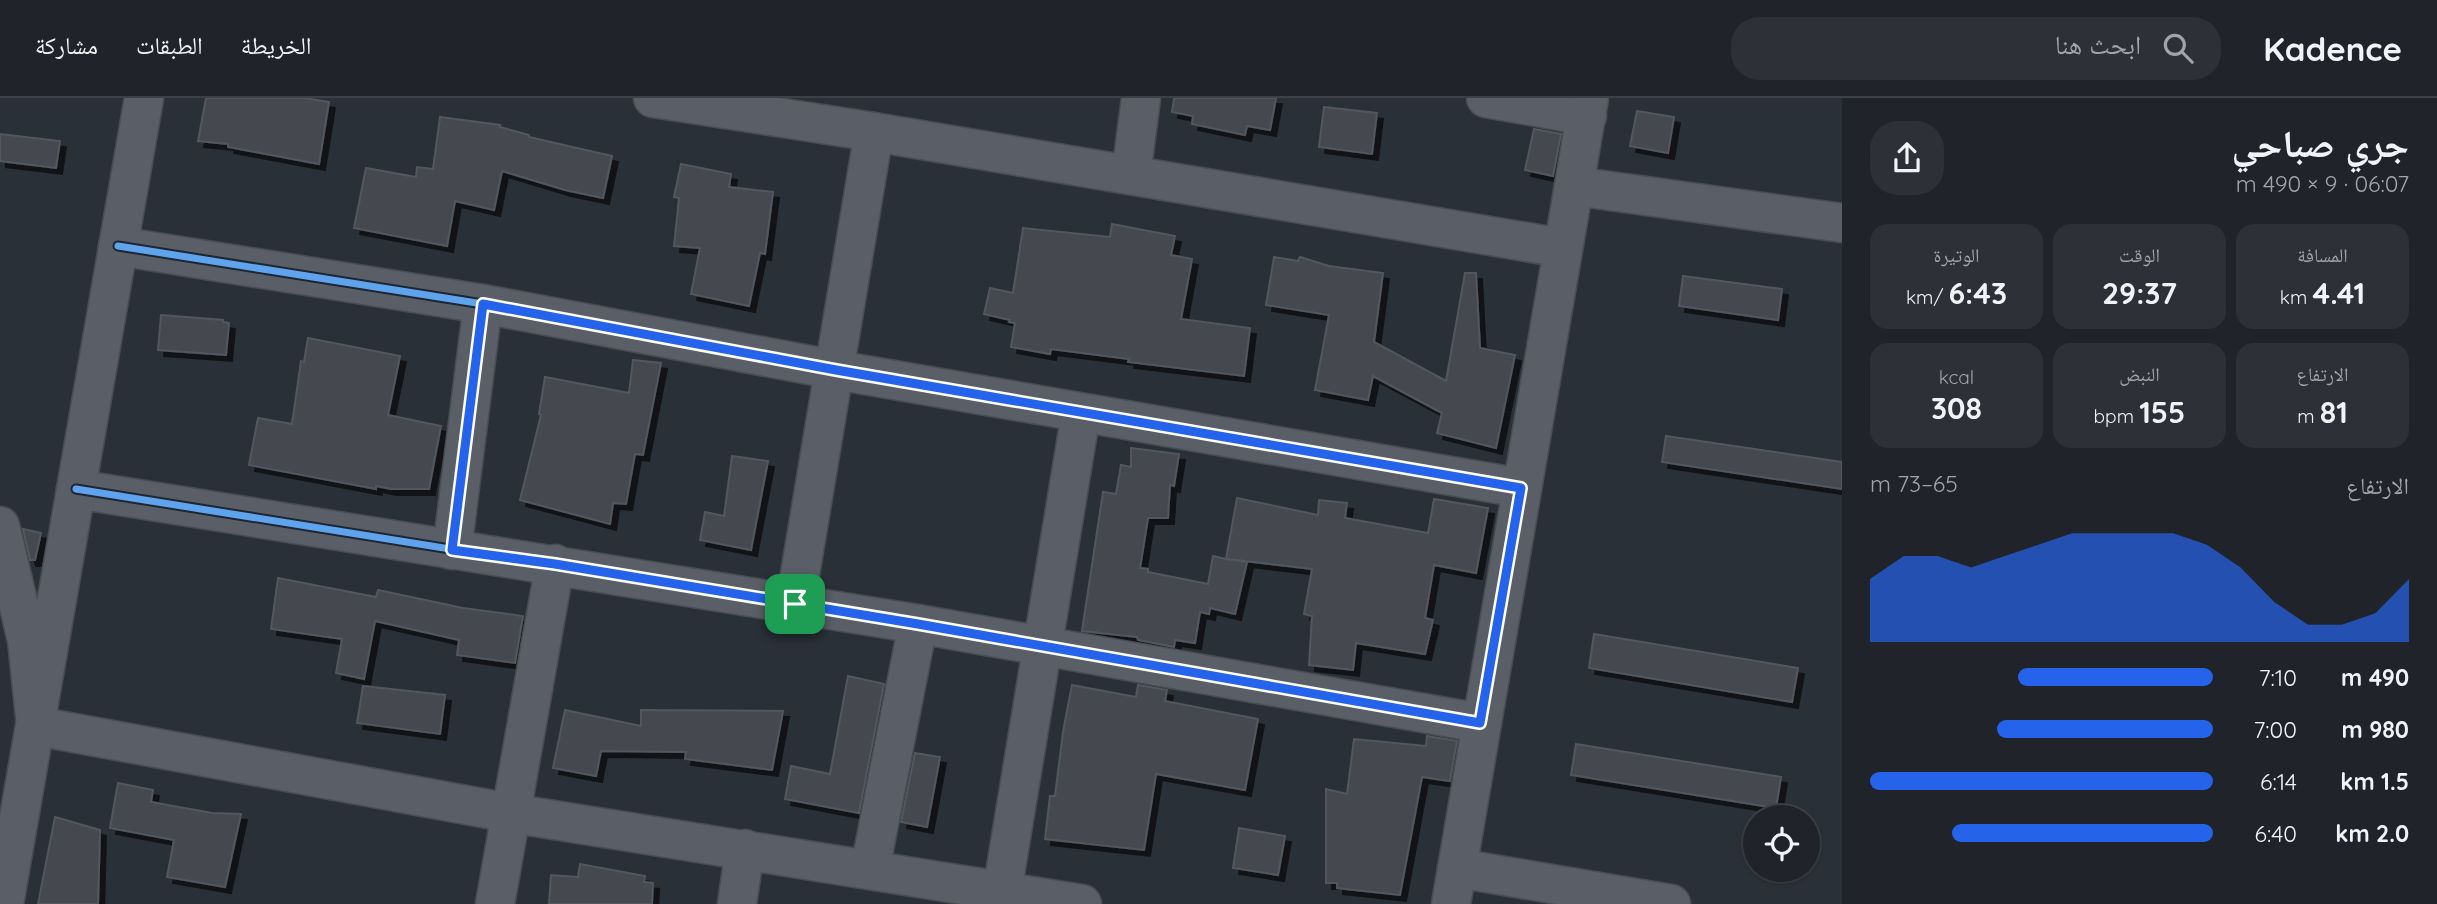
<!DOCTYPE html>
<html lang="ar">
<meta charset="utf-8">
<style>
body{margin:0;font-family:Quicksand,"Noto Naskh Arabic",sans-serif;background:#2d3036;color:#f1f3f6;direction:rtl;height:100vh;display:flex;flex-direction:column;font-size:26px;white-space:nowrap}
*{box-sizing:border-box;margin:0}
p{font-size:23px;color:#a2a4a8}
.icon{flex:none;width:38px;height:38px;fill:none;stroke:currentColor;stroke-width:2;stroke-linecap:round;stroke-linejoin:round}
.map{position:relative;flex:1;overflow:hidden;direction:ltr}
.details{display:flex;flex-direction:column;background:#20242a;width:595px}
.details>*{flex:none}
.controls{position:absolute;left:1743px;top:707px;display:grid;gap:14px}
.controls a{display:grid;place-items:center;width:77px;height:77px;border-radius:50%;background:#20242a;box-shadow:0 2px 5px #0004,0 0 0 2px #3d4147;font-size:35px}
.pin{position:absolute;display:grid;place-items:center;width:60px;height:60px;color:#fff;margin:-30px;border-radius:14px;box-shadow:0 4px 10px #0006}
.round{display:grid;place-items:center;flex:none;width:74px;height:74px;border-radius:28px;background:#2d3036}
.head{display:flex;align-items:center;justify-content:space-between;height:119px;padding:0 28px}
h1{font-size:38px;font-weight:700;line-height:52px}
.figures{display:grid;grid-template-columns:repeat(3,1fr);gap:10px;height:119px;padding:7px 28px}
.figures div{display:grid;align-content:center;border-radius:18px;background:#2d3036;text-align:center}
.figures b{font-size:30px;font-weight:700}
.figures small{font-size:19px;font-weight:400}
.figures p{font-size:19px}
.chart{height:196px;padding:14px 28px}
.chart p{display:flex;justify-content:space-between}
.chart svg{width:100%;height:126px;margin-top:7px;fill:#2563eb;opacity:.7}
ul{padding:0 28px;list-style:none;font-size:23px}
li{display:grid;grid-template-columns:112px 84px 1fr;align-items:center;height:52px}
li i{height:18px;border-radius:9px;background:#2563eb}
header{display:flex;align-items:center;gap:42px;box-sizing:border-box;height:98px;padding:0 35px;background:#20242a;border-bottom:2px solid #3d4147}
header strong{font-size:33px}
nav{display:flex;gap:38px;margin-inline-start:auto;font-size:24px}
.search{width:490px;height:63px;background:#2d3036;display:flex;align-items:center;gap:18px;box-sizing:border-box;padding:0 24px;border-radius:28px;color:#a2a4a8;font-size:26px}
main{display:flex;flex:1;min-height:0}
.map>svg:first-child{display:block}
.building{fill:#444950;stroke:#52575f;stroke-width:2;filter:url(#shadow)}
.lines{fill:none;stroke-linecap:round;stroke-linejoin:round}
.minor-casing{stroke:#484c53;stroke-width:41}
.minor{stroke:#5a5e66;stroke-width:38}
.cycleway-casing{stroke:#1d2633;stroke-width:11}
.cycleway{stroke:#60a3ed;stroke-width:7}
.route-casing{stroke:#fff;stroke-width:14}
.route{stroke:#2563eb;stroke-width:9}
</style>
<header>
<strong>Kadence</strong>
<div class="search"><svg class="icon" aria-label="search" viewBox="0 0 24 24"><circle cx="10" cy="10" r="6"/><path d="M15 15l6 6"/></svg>ابحث هنا</div>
<nav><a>الخريطة</a><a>الطبقات</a><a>مشاركة</a></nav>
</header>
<main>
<section class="details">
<div class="head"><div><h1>جري صباحي</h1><p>06:07 · 9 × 490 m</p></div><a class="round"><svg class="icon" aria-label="share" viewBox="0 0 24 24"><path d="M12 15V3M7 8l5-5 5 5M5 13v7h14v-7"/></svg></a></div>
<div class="figures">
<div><p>المسافة</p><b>4.41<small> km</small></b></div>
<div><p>الوقت</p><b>29:37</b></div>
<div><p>الوتيرة</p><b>6:43<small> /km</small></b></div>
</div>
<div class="figures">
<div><p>الارتفاع</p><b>81<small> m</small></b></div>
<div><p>النبض</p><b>155<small> bpm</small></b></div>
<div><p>kcal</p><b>308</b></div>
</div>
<div class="chart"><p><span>الارتفاع</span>65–73 m</p>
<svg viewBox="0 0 160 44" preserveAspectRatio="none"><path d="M0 44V22L10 14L20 14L30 18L40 14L50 10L60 6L70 6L80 6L90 6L100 10L110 18L120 30L130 38L140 38L150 34L160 22V44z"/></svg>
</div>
<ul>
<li><b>490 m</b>7:10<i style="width:57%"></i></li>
<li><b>980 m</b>7:00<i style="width:63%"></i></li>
<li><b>1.5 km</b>6:14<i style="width:100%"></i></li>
<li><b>2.0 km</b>6:40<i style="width:76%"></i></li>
</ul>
</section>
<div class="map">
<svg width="1842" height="806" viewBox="0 0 1842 806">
<defs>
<filter id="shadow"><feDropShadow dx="6" dy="6" stdDeviation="0" flood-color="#0009"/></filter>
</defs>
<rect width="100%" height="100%" fill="#2a3038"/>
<!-- building -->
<g class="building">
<polygon points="206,0 305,0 329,4 319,66 228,49 228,46 198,43"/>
<polygon points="1174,0 1276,0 1270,32 1247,28 1245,37 1192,26 1193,18 1172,14"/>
<polygon points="1324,9 1377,15 1372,56 1319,49"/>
<polygon points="1637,13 1674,19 1668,55 1630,48"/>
<polygon points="440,19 500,27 500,29 529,37 529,39 612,58 603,100 565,92 502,73 494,112 455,103 447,148 354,130 366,70 416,79 417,69 433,71"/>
<polygon points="1534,31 1561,36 1553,78 1525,72"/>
<polygon points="0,36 60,43 56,70 0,63"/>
<polygon points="681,66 731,76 729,89 773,94 765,156 760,155 749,208 691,196 700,150 674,148 679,100 674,99"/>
<polygon points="1112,126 1175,138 1171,157 1192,161 1181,221 1250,230 1244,278 1128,264 1129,261 1051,251 1050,256 1011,249 1015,225 1009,224 1010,222 984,216 990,190 1013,195 1023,130 1110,139"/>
<polygon points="1274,159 1298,163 1300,159 1329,168 1383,175 1374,244 1446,283 1465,175 1476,175 1480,250 1515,257 1496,350 1437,335 1442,315 1373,278 1368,302 1315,292 1329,217 1266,207"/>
<polygon points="1683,178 1782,191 1778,222 1679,208"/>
<polygon points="161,217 223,222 223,224 229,225 226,257 158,252"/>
<polygon points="308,240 400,258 388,317 441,328 429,391 391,391 376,388 376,391 249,367 258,320 292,326 301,263 304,264"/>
<polygon points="633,262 661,265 643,357 635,356 626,406 613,405 610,426 520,402 541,317 539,316 545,279 629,295"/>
<polygon points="1666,338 1842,364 1842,391 1662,364"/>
<polygon points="1131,350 1179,356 1174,388 1170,387 1168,420 1148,420 1140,470 1148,471 1148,474 1208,486 1213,458 1226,461 1237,400 1318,417 1319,402 1347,405 1345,420 1428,435 1434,401 1488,410 1476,475 1434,467 1425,520 1433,522 1425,556 1356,545 1353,572 1309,567 1312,518 1304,516 1312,471 1227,461 1247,464 1235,516 1210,510 1209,516 1200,514 1195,545 1175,542 1174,549 1138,542 1137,539 1082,533 1103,394 1116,396 1121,367 1131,369"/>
<polygon points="732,358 768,363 751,452 700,442 705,414 724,418"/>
<polygon points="23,431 41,435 35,462 30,462"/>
<polygon points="278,480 376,499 378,492 463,510 523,518 515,565 457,557 459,542 375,523 364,581 336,575 342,541 271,531"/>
<polygon points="1594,536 1798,570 1792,604 1589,570"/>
<polygon points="848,578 884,586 859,715 785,701 791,668 830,676"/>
<polygon points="1072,587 1136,599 1138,587 1167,592 1165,603 1258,621 1245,692 1156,676 1144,752 1045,741 1050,698 1055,698 1063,634"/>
<polygon points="363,588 445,597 440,636 357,625"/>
<polygon points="565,612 641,628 641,612 783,613 772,672 685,661 686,654 601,653 596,678 553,670"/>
<polygon points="1427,638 1457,643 1450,683 1422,679 1400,797 1337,790 1337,785 1326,785 1326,691 1347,696 1354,641 1426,648"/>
<polygon points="1576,646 1781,679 1776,710 1571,677"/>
<polygon points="915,655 940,659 927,729 901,724"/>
<polygon points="118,685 153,692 151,704 212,715 241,716 225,789 167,779 174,742 110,730"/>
<polygon points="55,719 100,732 98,806 38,806"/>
<polygon points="1239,730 1285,738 1278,777 1233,770"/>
<polygon points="580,766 645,778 644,784 653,785 652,806 549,806 551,777 578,779"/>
</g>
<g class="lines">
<!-- minor casing -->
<g class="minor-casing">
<g id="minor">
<polyline points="653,0 874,34 1562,150"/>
<polyline points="1486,0 1587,18"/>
<polyline points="1131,77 1141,0"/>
<polyline points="1574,88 1842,125"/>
<polyline points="118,148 483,206 836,272 1521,390"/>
<polyline points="76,391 918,526 1480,625"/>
<polyline points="0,428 27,542 36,628 510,715 1082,806"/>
<polyline points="452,452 483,206"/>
<polyline points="795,506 874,34"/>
<polyline points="1457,770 1671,806"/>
<polyline points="870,771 918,526"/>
<polyline points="4,806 144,0"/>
<polyline points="495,806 555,466"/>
<polyline points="737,806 745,751"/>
<polyline points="1000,806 1081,315"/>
<polyline points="1451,806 1589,0"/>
</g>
</g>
<!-- minor -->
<use href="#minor" class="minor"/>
<!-- cycleway casing -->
<g class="cycleway-casing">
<g id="cycleway">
<polyline points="118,148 483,206 836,272 1521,390"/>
<polyline points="76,391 918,526 1480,625"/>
</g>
</g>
<!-- cycleway -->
<use href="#cycleway" class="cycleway"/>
</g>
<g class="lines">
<!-- route casing -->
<g class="route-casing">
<polygon id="route" points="483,206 836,272 1521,390 1480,625 918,526 555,466 452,452"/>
</g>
<!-- route -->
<use href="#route" class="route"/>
</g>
</svg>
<div class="controls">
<a><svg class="icon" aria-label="locate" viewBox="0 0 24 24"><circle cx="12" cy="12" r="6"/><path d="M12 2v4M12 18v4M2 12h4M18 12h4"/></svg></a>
</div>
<div class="pin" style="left:795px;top:506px;background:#1e9e55"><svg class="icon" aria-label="arrive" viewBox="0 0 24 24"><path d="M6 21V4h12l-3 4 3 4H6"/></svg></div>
</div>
</main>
